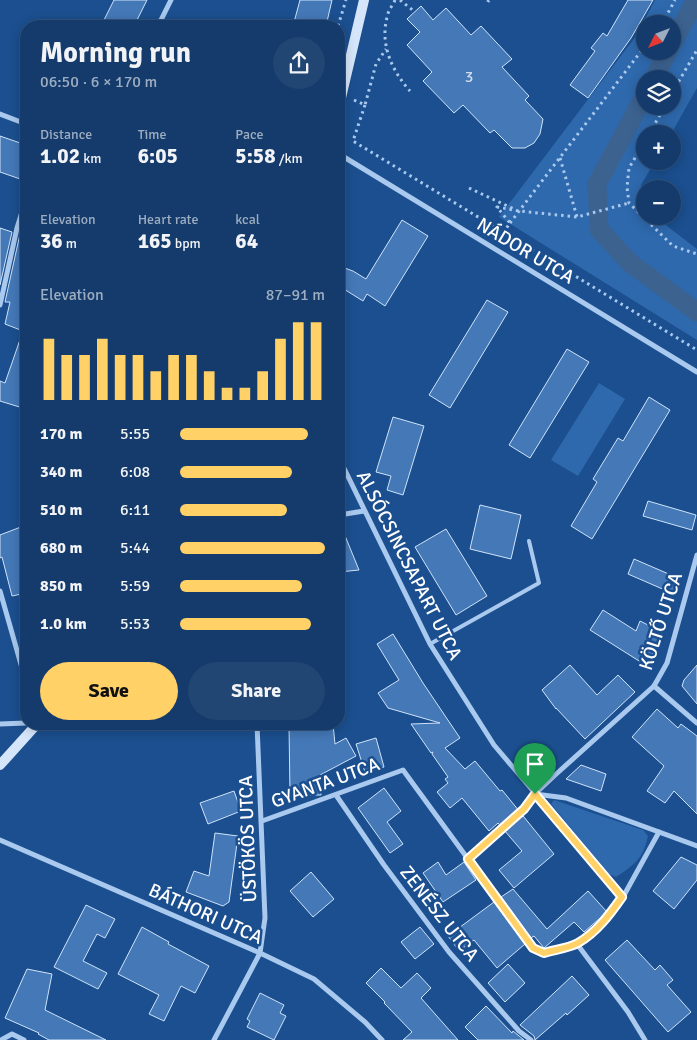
<!DOCTYPE html>
<meta charset="utf-8">
<style>
body{margin:0;font-family:Signika,sans-serif;background:#214673;color:#f1f3f6;height:100vh;display:flex;flex-direction:column;font-size:19px;white-space:nowrap}
*{box-sizing:border-box;margin:0}
p{font-size:16px;color:#9dadc1}
.icon{flex:none;width:28px;height:28px;fill:none;stroke:currentColor;stroke-width:2;stroke-linecap:round;stroke-linejoin:round}
.map{position:relative;flex:1;overflow:hidden}
.details{position:absolute;left:20px;top:20px;width:325px;height:710px;display:flex;flex-direction:column;background:#143b6b;border-radius:20px;box-shadow:0 2px 12px #0003,0 0 0 1px #33557e}
.details>*{flex:none}
.needle{width:32px;rotate:228deg}
.tools{position:absolute;left:636px;top:15px;display:grid;gap:10px}
.tools a{display:grid;place-items:center;width:45px;height:45px;border-radius:50%;background:#143b6b;box-shadow:0 2px 12px #0003,0 0 0 1px #33557e;font-size:25px}
.pin{position:absolute;display:grid;place-items:center;width:42px;height:42px;color:#fff;margin:-51px -21px;border-radius:50% 50% 50% 0;rotate:-45deg;box-shadow:0 0 5px #0007}
.pin .icon{rotate:45deg}
.round{display:grid;place-items:center;flex:none;width:52px;height:52px;border-radius:26px;background:#214673}
.headline{display:flex;align-items:center;justify-content:space-between;height:85px;padding:0 20px}
h1{font-size:28px;font-weight:700;line-height:38px}
.metrics{display:grid;grid-template-columns:repeat(3,1fr);gap:8px;height:85px;padding:5px 20px}
.metrics div{display:grid;align-content:center}
.metrics b{font-size:21px;font-weight:700}
.metrics small{font-size:14px;font-weight:400}
.metrics p{font-size:14px}
.chart{height:140px;padding:10px 20px}
.chart p{display:flex;justify-content:space-between}
.chart svg{width:100%;height:90px;margin-top:5px;stroke:#ffd166;stroke-width:6}
.cta{display:flex;gap:10px;margin-top:auto;padding:10px 20px}
.cta a{flex:1;height:58px;border-radius:30px;background:#ffd166;color:#111;font-size:20px;font-weight:700;line-height:58px;text-align:center}
.cta a+a{background:#214673;color:#f1f3f6}
ul{padding:0 20px;list-style:none;font-size:16px}
li{display:grid;grid-template-columns:80px 60px 1fr;align-items:center;height:38px}
li i{height:12px;border-radius:6px;background:#ffd166}
.map>svg:first-child{display:block}
.green{fill:#2e69ad;fill-rule:evenodd}
.lines{fill:none;stroke-linecap:round;stroke-linejoin:round}
.canal{stroke:#3c6290;stroke-width:19}
.building{fill:#4478b7;stroke:#cfe3fa}
.path{stroke:#a9c9ee;stroke-width:3;stroke-dasharray:2.5 4;stroke-linecap:butt}
.lane{stroke:#a9c9ee;stroke-width:4}
.street{stroke:#a9c9ee;stroke-width:5}
.secondary{stroke:#d6e6fa;stroke-width:10}
.route-casing{stroke:#fff;stroke-width:10}
.route{stroke:#ffd166;stroke-width:6}
.labels{text-anchor:middle;stroke-width:5;stroke-linejoin:round;paint-order:stroke}
.number-label{font-size:16px;fill:#d0dded}
.street-label{font-size:19px;fill:#fff;stroke:#1b4f8f}
</style>
<div class="map">
<svg width="697" height="1040" viewBox="0 0 697 1040">
<rect width="100%" height="100%" fill="#1b4f8f"/>
<!-- green -->
<g class="green">
<path d="M655,0H697V88L671,134H645V161H655L641,185L645,196V216H654L697,249V340L499,217L636,36ZM645,24H672V51H645ZM645,79H672V106H645Z"/>
<polygon points="599,383 625,399 578,476 551,460"/>
<path d="M554,800L643,830L648,836C643,859 634,865 616,877L609,874L551,804Z"/>
</g>
<g class="lines">
<!-- canal -->
<g class="canal">
<polyline points="672,44 696,0"/>
<polyline points="654,79 668,51"/>
<polyline points="645,95 597,184 599,229 630,263 697,312"/>
</g>
</g>
<!-- building -->
<g class="building">
<polygon points="114,0 147,0 134,26 101,26"/>
<polygon points="300,0 332,0 326,26 293,26"/>
<polygon points="628,0 653,0 631,38 588,98 570,85 595,51 591,48 603,33 607,36"/>
<polygon points="421,6 433,20 446,8 471,35 481,26 512,59 502,67 529,96 525,100 543,119 540,134 534,143 525,148 512,148 494,130 490,133 463,105 454,113 423,81 432,72 407,45 420,32 407,19"/>
<polygon points="0,136 26,145 26,181 0,172"/>
<polygon points="402,220 428,236 385,306 367,294 363,301 339,286 339,266 353,271 366,279"/>
<polygon points="0,228 12,232 0,285"/>
<polygon points="20,234 26,236 26,409 0,401 0,381 5,383 23,331 5,324 10,302 5,302"/>
<polygon points="487,300 508,312 450,408 429,395"/>
<polygon points="567,349 589,362 530,458 509,445"/>
<polygon points="649,397 670,410 592,539 571,526 597,482 593,479 618,438 623,441"/>
<polygon points="393,417 424,426 403,495 387,490 391,476 376,472"/>
<polygon points="648,501 696,515 692,530 643,516"/>
<polygon points="480,505 521,515 511,559 470,549"/>
<polygon points="339,521 359,570 339,572"/>
<polygon points="26,525 26,593 12,596 2,557 0,558 0,535"/>
<polygon points="446,529 487,596 456,615 415,547"/>
<polygon points="634,559 678,578 674,594 628,574"/>
<polygon points="603,610 636,631 640,621 662,632 647,666 590,630"/>
<polygon points="393,634 423,683 460,738 445,748 465,769 475,761 500,791 502,790 554,854 514,888 499,870 522,851 498,823 489,831 462,798 450,808 437,792 448,783 445,779 448,777 432,754 433,752 431,753 411,724 440,723 388,708 378,693 399,680 377,644"/>
<polygon points="570,665 597,695 618,675 635,692 585,739 556,708 556,709 542,690"/>
<polygon points="697,665 697,704 682,686 684,680"/>
<polygon points="657,709 678,728 681,724 697,736 697,814 674,791 665,803 647,791 664,766 632,737"/>
<polygon points="289,724 333,724 335,744 346,738 356,756 320,775 321,795 290,795"/>
<polygon points="376,738 384,767 365,772 356,744"/>
<polygon points="581,765 606,774 601,791 566,779"/>
<polygon points="384,788 401,811 387,822 403,844 390,853 358,808"/>
<polygon points="234,791 241,811 208,824 200,803"/>
<polygon points="215,833 238,836 229,902 223,906 186,892 194,871 209,876"/>
<polygon points="681,857 697,865 697,880 674,909 653,891"/>
<polygon points="438,862 446,875 464,862 476,880 443,902 423,873"/>
<polygon points="311,872 334,899 313,917 290,891"/>
<polygon points="513,889 547,929 588,891 607,912 584,932 574,922 544,948 534,936 531,938 501,897"/>
<polygon points="494,902 525,944 497,968 474,940 459,951 448,936"/>
<polygon points="86,905 115,919 105,938 97,934 83,961 107,973 98,989 54,967"/>
<polygon points="142,927 169,942 168,944 209,966 195,993 181,986 164,1021 149,1014 159,995 118,974"/>
<polygon points="420,927 434,944 415,959 401,942"/>
<polygon points="627,940 655,970 660,965 673,980 667,985 691,1012 668,1032 605,960"/>
<polygon points="508,964 525,983 505,1002 488,983"/>
<polygon points="381,968 401,988 417,973 431,988 421,998 458,1040 403,1040 412,1032 384,1003 385,1002 366,983"/>
<polygon points="27,969 52,974 45,1010 106,1040 49,1040 38,1034 39,1033 5,1018"/>
<polygon points="572,976 589,995 567,1015 566,1013 535,1040 534,1036 520,1025"/>
<polygon points="260,993 284,1005 280,1013 286,1016 274,1040 247,1027 250,1021 247,1019"/>
<polygon points="486,1006 512,1033 513,1031 524,1040 478,1040 465,1027"/>
</g>
<g class="lines">
<!-- path -->
<g class="path">
<path d="M395,0C393,5 389,9 388,14C379,42 391,70 410,91"/>
<polyline points="400,0 415,12"/>
<polyline points="487,0 489,1 490,0"/>
<polyline points="662,24 675,0"/>
<polyline points="338,26 346,0"/>
<polyline points="672,93 697,50"/>
<polyline points="354,100 365,105 376,64 386,49"/>
<polyline points="365,105 353,141 697,350"/>
<polyline points="649,134 665,106"/>
<polyline points="645,141 629,168 627,187 629,203 673,246 697,254"/>
<polyline points="560,158 577,217"/>
<polyline points="469,188 514,209"/>
<polyline points="510,223 645,46"/>
<polyline points="503,233 510,223 497,207 519,211 577,217 629,203"/>
<polyline points="475,853 525,809 529,803"/>
</g>
<!-- lane -->
<polyline class="lane" points="430,644 539,583 529,541"/>
<!-- street -->
<g class="street">
<polyline points="158,26 171,0"/>
<polyline points="0,114 26,124"/>
<polyline points="339,154 697,372"/>
<polyline points="0,305 17,228 26,199"/>
<polyline points="339,458 430,644 494,745 623,897"/>
<polyline points="339,515 364,511"/>
<polyline points="0,591 26,682"/>
<polyline points="654,686 697,723"/>
<polyline points="0,724 26,723"/>
<polyline points="535,794 554,776 654,686 667,663 697,555"/>
<polyline points="535,794 566,798 697,846"/>
<polyline points="336,795 384,865 449,952 519,1031 531,1040"/>
<polyline points="262,821 403,770 533,948 544,953 577,944 592,932 609,917 623,897 659,832"/>
<polyline points="0,840 260,953 314,979 365,1022 382,1040"/>
<polyline points="577,944 628,1012 645,1040"/>
<polyline points="1,1040 12,1034 24,1040"/>
<polyline points="214,1040 260,953 265,918 257,724"/>
</g>
<!-- secondary -->
<g class="secondary">
<polyline points="339,106 364,0"/>
<polyline points="0,765 37,724"/>
</g>
</g>
<g class="lines">
<!-- route casing -->
<g class="route-casing">
<path id="route" d="M535,794L622,897C610,914 597,932 578,943C569,948 554,950 544,953L533,948L468,859L524,809Z"/>
</g>
<!-- route -->
<use href="#route" class="route"/>
</g>
<g class="labels">
<!-- number labels -->
<g class="number-label">
<text x="469" y="82">3</text>
</g>
<!-- street labels -->
<g class="street-label">
<text transform="translate(526 250) rotate(31)" y="7">NÁDOR UTCA</text>
<text transform="translate(410 565) rotate(63)" y="7">ALSÓCSINCSAPART UTCA</text>
<text transform="translate(660 621) rotate(-72)" y="7">KÖLTŐ UTCA</text>
<text transform="translate(325 782) rotate(-20)" y="7">GYANTA UTCA</text>
<text transform="translate(247 839) rotate(-92)" y="7">ÜSTÖKÖS UTCA</text>
<text transform="translate(206 913) rotate(24)" y="7">BÁTHORI UTCA</text>
<text transform="translate(440 913) rotate(52)" y="7">ZENÉSZ UTCA</text>
</g>
</g>
</svg>
<div class="tools">
<a><svg class="needle" viewBox="-14 -14 28 28"><path d="M0-13l5 13h-10z" fill="#e53935"/><path d="M0 13l5-13h-10z" fill="#9dadc1"/></svg></a>
<a><svg class="icon" aria-label="layers" viewBox="0 0 24 24"><path d="M12 4l9 5-9 5-9-5zM3 14l9 5 9-5"/></svg></a>
<a>+</a>
<a>−</a>
</div>
<div class="pin" style="left:535px;top:794px;background:#1e9e55"><svg class="icon" aria-label="arrive" viewBox="0 0 24 24"><path d="M6 21V4h12l-3 4 3 4H6"/></svg></div>
<section class="details">
<div class="headline"><div><h1>Morning run</h1><p>06:50 · 6 × 170 m</p></div><a class="round"><svg class="icon" aria-label="share" viewBox="0 0 24 24"><path d="M12 15V3M7 8l5-5 5 5M5 13v7h14v-7"/></svg></a></div>
<div class="metrics">
<div><p>Distance</p><b>1.02<small> km</small></b></div>
<div><p>Time</p><b>6:05</b></div>
<div><p>Pace</p><b>5:58<small> /km</small></b></div>
</div>
<div class="metrics">
<div><p>Elevation</p><b>36<small> m</small></b></div>
<div><p>Heart rate</p><b>165<small> bpm</small></b></div>
<div><p>kcal</p><b>64</b></div>
</div>
<div class="chart"><p><span>Elevation</span>87–91 m</p>
<svg viewBox="0 0 160 44" preserveAspectRatio="none"><path d="M5 44V14M15 44V22M25 44V22M35 44V14M45 44V22M55 44V22M65 44V30M75 44V22M85 44V22M95 44V30M105 44V38M115 44V38M125 44V30M135 44V14M145 44V6M155 44V6"/></svg>
</div>
<ul>
<li><b>170 m</b>5:55<i style="width:88%"></i></li>
<li><b>340 m</b>6:08<i style="width:77%"></i></li>
<li><b>510 m</b>6:11<i style="width:74%"></i></li>
<li><b>680 m</b>5:44<i style="width:100%"></i></li>
<li><b>850 m</b>5:59<i style="width:84%"></i></li>
<li><b>1.0 km</b>5:53<i style="width:90%"></i></li>
</ul>
<div class="cta"><a>Save</a><a>Share</a></div>
</section>
</div>
